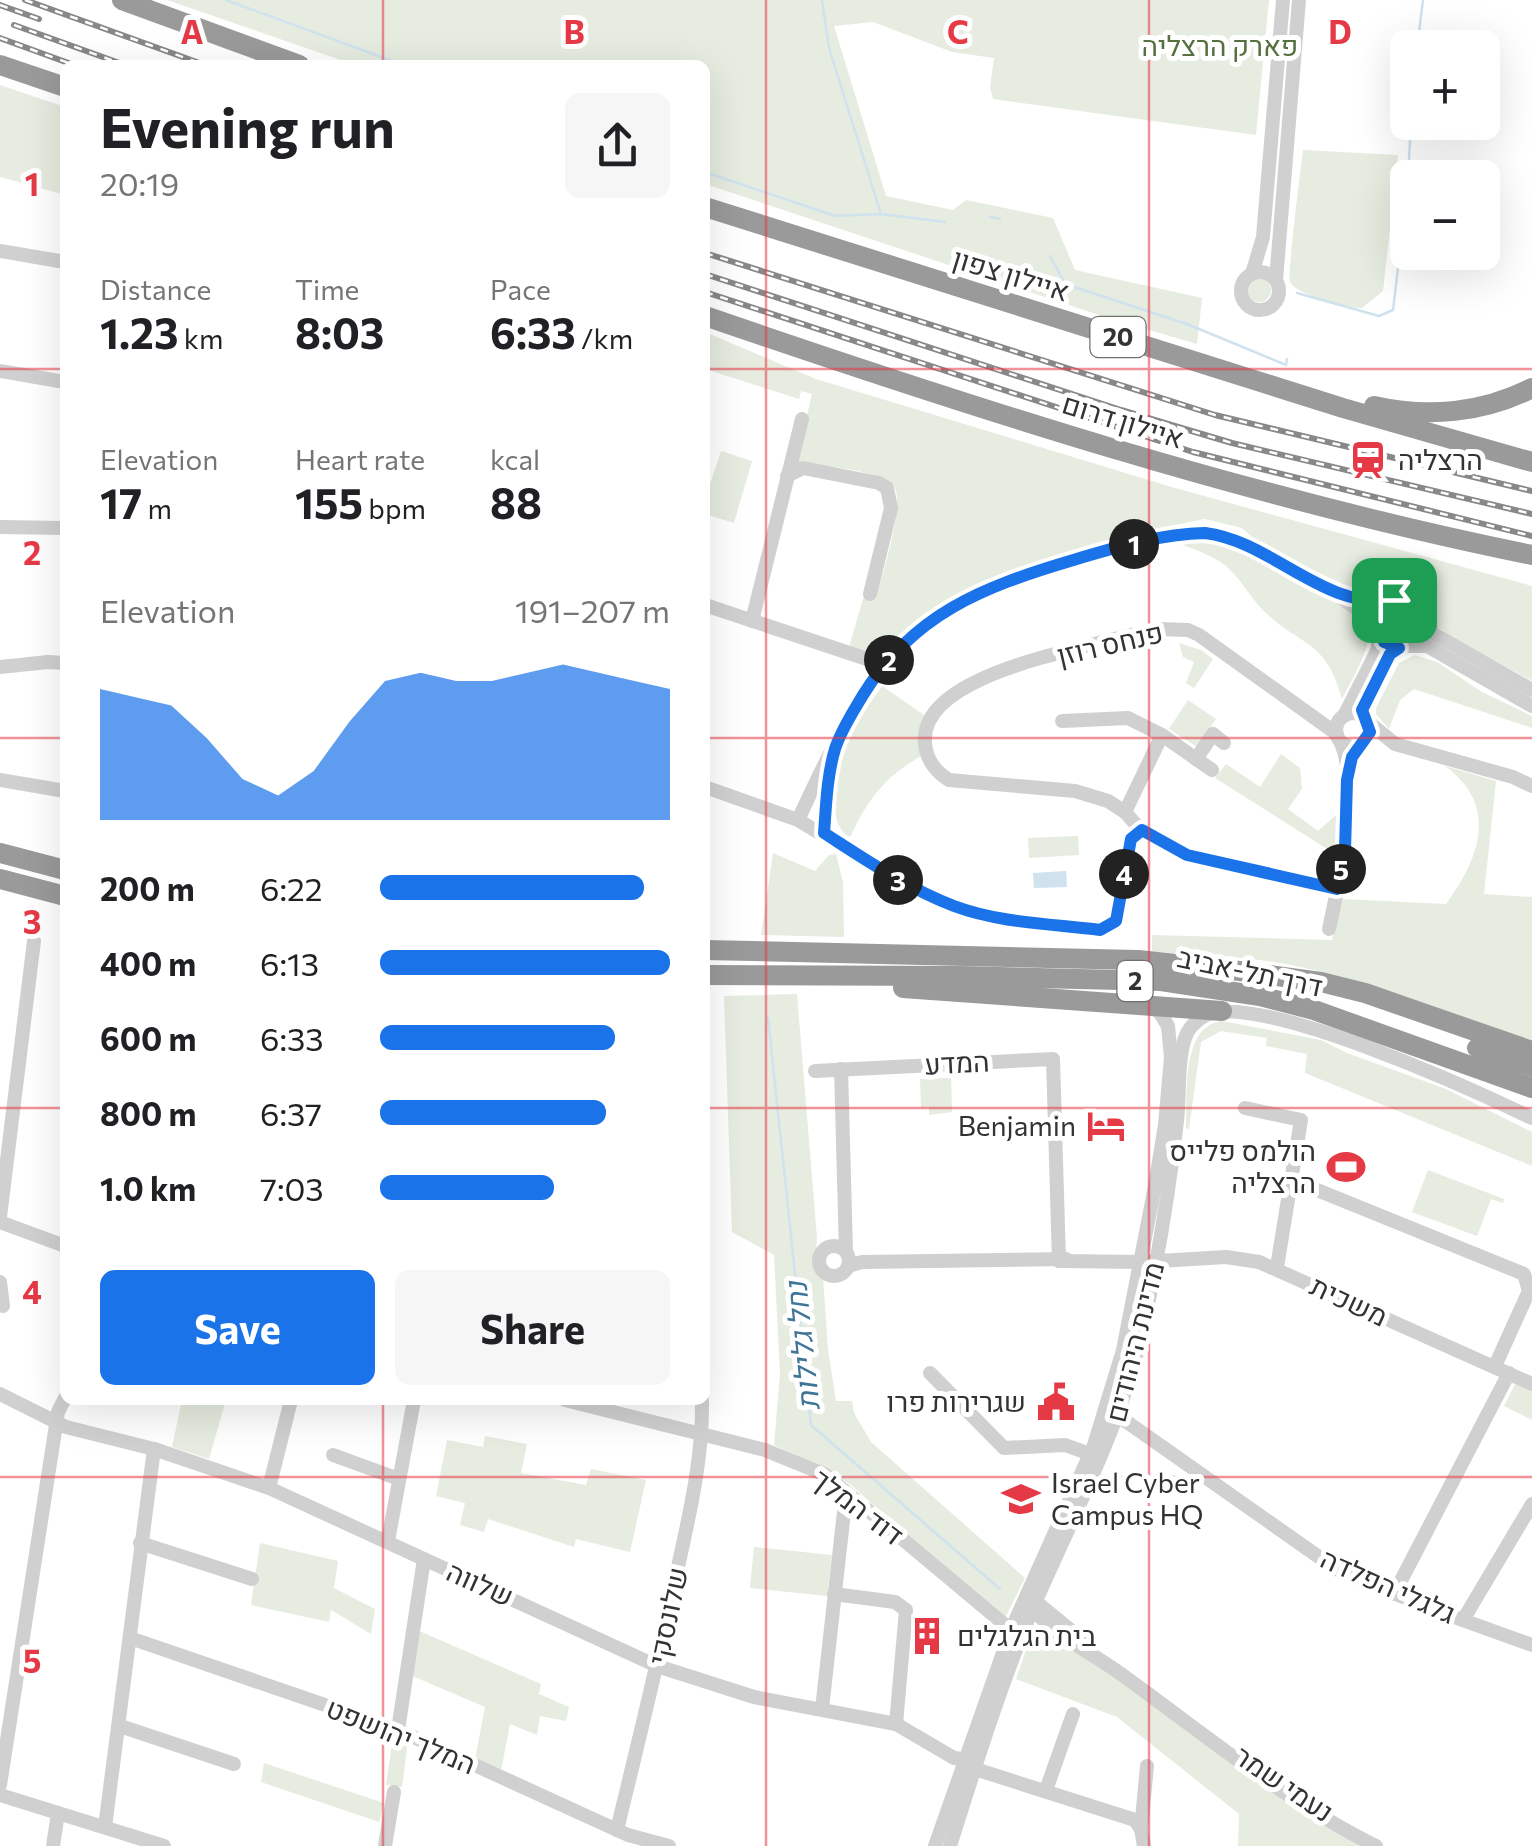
<!DOCTYPE html>
<meta charset="utf-8">
<style>
body{margin:0;font-family:Commissioner,Heebo,sans-serif;background:#f6f6f6;color:#202124;height:100vh;display:flex;flex-direction:column;font-size:38px;white-space:nowrap}
*{box-sizing:border-box;margin:0}
p{font-size:32px;color:#757577}
.icon{flex:none;width:55px;height:55px;fill:none;stroke:currentColor;stroke-width:2;stroke-linecap:round;stroke-linejoin:round}
.map{position:relative;flex:1;overflow:hidden}
.sheet{position:absolute;left:60px;top:60px;width:650px;height:1345px;display:flex;flex-direction:column;background:#fff;border-radius:15px;box-shadow:0 10px 40px #0002}
.sheet>*{flex:none}
.buttons{position:absolute;left:1390px;top:30px;display:grid;gap:20px}
.buttons a{display:grid;place-items:center;width:110px;height:110px;border-radius:15px;background:#fff;box-shadow:0 10px 40px #0002;font-size:50px}
.pin{position:absolute;display:grid;place-items:center;width:85px;height:85px;color:#fff;margin:-42px;border-radius:20px;box-shadow:0 5px 15px #0006}
.km{position:absolute;width:50px;height:50px;margin:-25px;border-radius:50%;background:#222;color:#fff;font-size:28px;line-height:50px;text-align:center}
.round{display:grid;place-items:center;flex:none;width:105px;height:105px;border-radius:15px;background:#f6f6f6}
.head{display:flex;align-items:center;justify-content:space-between;height:170px;padding:0 40px}
h1{font-size:55px;font-weight:700;line-height:75px}
.stats{display:grid;grid-template-columns:repeat(3,1fr);gap:15px;height:170px;padding:10px 40px}
.stats div{display:grid;align-content:center}
.stats b{font-size:42px;font-weight:700}
.stats small{font-size:28px;font-weight:400}
.stats p{font-size:28px}
.chart{height:280px;padding:20px 40px}
.chart p{display:flex;justify-content:space-between}
.chart svg{width:100%;height:180px;margin-top:10px;fill:#1a73e8;opacity:.7}
.action{display:flex;gap:20px;margin-top:auto;padding:20px 40px}
.action a{flex:1;height:115px;border-radius:15px;background:#1a73e8;color:#fff;font-size:40px;font-weight:700;line-height:115px;text-align:center}
.action a+a{background:#f6f6f6;color:#202124}
ul{padding:0 40px;list-style:none;font-size:32px}
li{display:grid;grid-template-columns:160px 120px 1fr;align-items:center;height:75px}
li i{height:25px;border-radius:12px;background:#1a73e8}
.map>svg:first-child{display:block}
.green{fill:#e6ecdf}
.water{fill:#cfe2ee}
.lines{fill:none;stroke-linecap:round;stroke-linejoin:round}
.stream{stroke:#cfe2ee;stroke-width:2.5}
.minor{stroke:#d0d0d0;stroke-width:14}
.highway{stroke:#9a9a9a;stroke-width:20}
.rail-casing{stroke:#888;stroke-width:6}
.rail{stroke:#fff;stroke-width:2.5;stroke-dasharray:8;stroke-linecap:butt}
.route-casing{stroke:#fff;stroke-width:20}
.route{stroke:#1a73e8;stroke-width:12}
.grid{fill:none;stroke:#e63946;stroke-width:2.5;stroke-opacity:0.55}
.labels{text-anchor:middle;stroke-width:10;stroke-linejoin:round;paint-order:stroke}
.shield{fill:#fff;stroke:#707070;stroke-width:2.5}
.shield-label{font-size:25px;font-weight:bold;fill:#333}
.park-label{font-size:28px;fill:#56703f;stroke:#fff}
.street-label{font-size:28px;fill:#333;stroke:#fff}
.poi-label{font-size:28px;fill:#333;stroke:#fff;text-anchor:start}
.water-label{font-size:30px;font-style:italic;fill:#3f7597;stroke:#fff}
.grid-label{font-size:32px;text-anchor:middle;font-weight:bold;fill:#e63946;stroke:#fff;stroke-width:10;stroke-linejoin:round;paint-order:stroke}
</style>
<div class="map">
<svg width="1532" height="1846" viewBox="0 0 1532 1846">
<rect width="100%" height="100%" fill="#fff"/>
<!-- green -->
<g class="green">
<polygon points="167,0 1269,0 1256,135 993,99 990,88 994,58 952,52 873,22 834,26 886,196 953,210 966,200 1053,218 1075,270 1202,298 1197,344 1105,317 705,184 705,65 355,65"/>
<polygon points="0,85 65,107 65,195 0,177"/>
<path d="M1303,150L1398,155L1383,291L1362,308C1348,308 1296,295 1290,282C1287,275 1301,167 1303,150Z"/>
<circle cx="1259" cy="290" r="12"/>
<path d="M705,332L816,379L1175,488L1532,586V681L1447,634L1435,624L1432,612L1418,597L1404,593L1364,594L1263,547L1242,528L1205,519L1124,535L989,579L925,613L878,653L862,654L848,650L864,596L876,598C881,578 907,500 893,485C878,469 818,466 796,462L812,394L801,391L799,399L705,369Z"/>
<polygon points="721,451 752,461 734,523 708,515 705,524 705,499"/>
<path d="M1204,538L1228,544L1351,611C1356,617 1364,624 1367,630C1374,644 1349,685 1342,699C1325,636 1298,647 1261,608C1249,595 1240,578 1226,566C1213,555 1192,549 1176,542Z"/>
<circle cx="1400" cy="623" r="17"/>
<polygon points="1179,643 1201,650 1213,659 1194,688 1186,683 1194,662 1183,657"/>
<polygon points="1415,655 1437,662 1482,692 1532,716 1532,728 1414,689 1400,700 1389,729 1376,714 1376,708 1399,663"/>
<path d="M882,686L924,715L920,726L923,755C884,777 869,798 850,837C821,824 841,757 852,733C859,717 872,701 882,686Z"/>
<polygon points="1188,700 1216,719 1197,747 1169,729"/>
<polygon points="1281,754 1300,768 1302,789 1288,809 1318,831 1336,815 1335,854 1215,778 1226,764 1260,787"/>
<path d="M1445,766L1496,781L1484,894L1532,897V1043C1450,1013 1361,976 1274,962C1234,956 1193,954 1152,952V935L1332,940L1342,899L1446,904C1480,858 1499,805 1445,766Z"/>
<polygon points="1078,836 1079,855 1029,858 1028,838"/>
<polygon points="773,853 815,871 829,855 836,854 843,882 844,937 761,935"/>
<polygon points="797,994 817,1238 815,1267 823,1276 828,1350 836,1401 852,1401 854,1413 871,1442 1025,1578 1004,1620 851,1485 831,1472 774,1445 780,1374 774,1255 732,1232 724,996"/>
<path d="M1222,1021L1321,1040L1347,1053L1446,1089L1532,1132V1166L1305,1073L1307,1054L1266,1046L1267,1038L1221,1031L1201,1042L1189,1129L1186,1128C1188,1096 1180,1026 1222,1021Z"/>
<polygon points="951,1078 952,1112 929,1115 929,1107 921,1108 920,1079"/>
<polygon points="1428,1170 1504,1199 1503,1203 1491,1199 1477,1236 1412,1212"/>
<polygon points="1515,1384 1532,1392 1532,1420 1504,1406"/>
<polygon points="182,1400 226,1400 209,1459 172,1447"/>
<polygon points="485,1436 527,1444 521,1473 586,1485 591,1469 646,1480 630,1552 576,1539 574,1547 488,1519 484,1532 460,1525 465,1503 436,1496 447,1440 483,1447"/>
<polygon points="260,1543 338,1561 334,1588 375,1609 371,1634 331,1610 329,1622 251,1605"/>
<polygon points="754,1547 832,1555 827,1596 750,1588"/>
<polygon points="417,1630 541,1684 539,1694 569,1707 566,1721 540,1716 537,1735 510,1724 501,1771 475,1759 485,1707 410,1675"/>
<polygon points="1058,1636 1371,1846 1238,1846 1239,1814 1117,1717 1016,1679 1027,1647 1036,1637"/>
<polygon points="393,1737 408,1741 402,1787 386,1785"/>
<polygon points="264,1763 384,1803 379,1822 261,1782"/>
</g>
<!-- water -->
<polygon class="water" points="1066,871 1067,887 1034,888 1033,873"/>
<g class="lines">
<!-- stream -->
<g class="stream">
<polyline points="226,0 403,65"/>
<polyline points="822,0 829,48 881,214"/>
<polyline points="1417,48 1423,0"/>
<polyline points="705,172 835,216 881,214 945,222"/>
<polyline points="1408,178 1411,122"/>
<polyline points="990,217 1000,219"/>
<polyline points="1050,256 1065,284 1187,324 1286,365 1287,359"/>
<polyline points="1297,293 1379,316 1393,310 1408,185"/>
<polyline points="768,1018 811,1425 1000,1589"/>
</g>
<!-- minor -->
<g class="minor">
<polyline points="0,251 65,262"/>
<circle cx="1260" cy="291" r="19"/>
<polyline points="1252,274 1263,237 1283,0"/>
<polyline points="1276,280 1299,0"/>
<polyline points="0,371 65,382"/>
<polyline points="787,476 803,468 879,483 887,488 891,508 870,594"/>
<polyline points="0,527 65,528"/>
<circle cx="1400" cy="623" r="24"/>
<polyline points="705,605 885,665"/>
<polyline points="1426,620 1434,634 1532,690"/>
<polyline points="752,621 802,419"/>
<polyline points="1411,646 1427,646 1532,706"/>
<polyline points="0,667 48,662 65,663"/>
<circle cx="1353" cy="730" r="17"/>
<polyline points="1344,716 1378,649 1378,635"/>
<polyline points="1362,716 1389,654 1399,648"/>
<polyline points="1062,721 1128,718 1162,735 1212,770"/>
<polyline points="1367,721 1395,744 1513,777 1532,786"/>
<path d="M1337,734L1199,635L1188,630L1159,629L1122,637C1073,651 919,676 925,743C926,759 936,772 949,780L1075,791L1108,801L1125,812L1139,828L1187,855L1337,889"/>
<polyline points="1196,759 1213,734 1224,743"/>
<polyline points="0,780 65,791"/>
<polyline points="705,787 798,820 896,879 954,906 977,913 1100,930 1116,921 1131,839 1142,830"/>
<polyline points="1125,812 1162,735"/>
<path d="M798,820C825,762 865,674 914,633C965,588 1138,529 1206,533C1244,535 1355,598 1376,629"/>
<polyline points="824,833 834,760"/>
<path d="M1329,929C1339,882 1361,785 1340,741"/>
<polyline points="841,1069 846,1251"/>
<polyline points="815,1071 1053,1059 1059,1261"/>
<polyline points="1245,1108 1301,1120 1277,1267"/>
<polyline points="1290,1179 1524,1274 1529,1291 1495,1366"/>
<polyline points="0,1217 34,941"/>
<polyline points="0,1222 65,1246"/>
<circle cx="834" cy="1261" r="15"/>
<polyline points="1059,1261 1142,1262 1226,1257 1259,1262 1532,1384"/>
<polyline points="848,1266 862,1262 1066,1259"/>
<polyline points="0,1282 3,1306"/>
<polyline points="930,1373 1004,1448 1065,1445 1090,1454"/>
<polyline points="0,1394 66,1427 154,1449 269,1488 657,1666 754,1697 896,1724 954,1758 963,1759"/>
<polyline points="565,1400 765,1450 826,1475 1011,1630"/>
<polyline points="1110,1413 1127,1422 1336,1569 1432,1609 1532,1645"/>
<polyline points="333,1455 399,1479"/>
<polyline points="269,1488 291,1400"/>
<polyline points="388,1541 414,1400"/>
<polyline points="140,1543 252,1579"/>
<polyline points="834,1594 895,1602 906,1610 896,1724"/>
<polyline points="1394,1594 1509,1373"/>
<polyline points="1035,1601 1080,1638"/>
<path d="M1029,1604C1051,1634 1091,1652 1121,1674C1203,1733 1284,1801 1376,1846"/>
<polyline points="1463,1620 1532,1504"/>
<polyline points="130,1638 398,1730 628,1835 669,1846"/>
<polyline points="822,1709 846,1494"/>
<polyline points="120,1726 234,1764"/>
<polyline points="398,1730 424,1559"/>
<polyline points="975,1769 1135,1820 1141,1829"/>
<polyline points="0,1785 58,1412 65,1398"/>
<polyline points="1046,1790 1073,1714"/>
<polyline points="0,1795 164,1846"/>
<polyline points="105,1827 154,1449"/>
<path d="M617,1830C638,1743 660,1655 678,1567C690,1512 703,1457 702,1400"/>
<polyline points="53,1846 58,1813"/>
<polyline points="385,1846 394,1792"/>
<polyline points="935,1846 1011,1630 1094,1445 1123,1350 1155,1186 1165,1125 1171,1057 1168,1026 1160,1013 1150,1006"/>
<path d="M950,1846C975,1767 1000,1686 1032,1610C1075,1511 1124,1422 1146,1315C1159,1251 1170,1185 1177,1121C1180,1095 1177,1063 1185,1038C1188,1028 1196,1021 1204,1016C1255,989 1478,1092 1532,1118"/>
<polyline points="1144,1846 1141,1829 1147,1766"/>
</g>
<!-- highway -->
<g class="highway">
<polyline points="122,0 299,65"/>
<polyline points="0,65 65,87"/>
<polyline points="705,207 1343,408 1532,462"/>
<path d="M705,316C976,409 1251,498 1532,555"/>
<path d="M1374,406C1428,418 1483,413 1532,388"/>
<polyline points="0,853 65,870"/>
<polyline points="0,879 65,896"/>
<polyline points="705,950 1138,960 1232,970 1321,982 1365,993 1532,1051"/>
<polyline points="705,975 960,976 1161,981 1260,996 1314,1010 1532,1088"/>
<polyline points="903,988 1222,1011"/>
<polyline points="1477,1048 1532,1067"/>
</g>
<!-- rail casing -->
<g class="rail-casing">
<g id="rail">
<polyline points="25,0 205,65"/>
<polyline points="0,5 39,19"/>
<polyline points="14,25 125,65"/>
<polyline points="0,38 74,65"/>
<polyline points="705,253 1215,415 1532,491"/>
<polyline points="705,274 1121,410 1232,443 1532,514"/>
<polyline points="705,292 1193,452 1532,536"/>
</g>
</g>
<!-- rail -->
<use href="#rail" class="rail"/>
</g>
<g class="lines">
<!-- route casing -->
<g class="route-casing">
<path id="route" d="M1205,533C1272,541 1323,610 1394,600L1381,608L1376,623L1384,642L1399,648L1390,654L1362,710L1370,732L1352,757L1347,780L1345,850L1337,889L1187,855L1142,830L1131,839L1116,921L1100,930C1053,924 999,923 954,906C907,888 866,860 824,833C826,807 827,775 835,749C841,730 853,712 863,695C913,614 983,587 1070,561C1114,548 1159,534 1205,533Z"/>
</g>
<!-- route -->
<use href="#route" class="route"/>
</g>
<!-- grid -->
<path class="grid" d="M383,0V65M766,0V1846M1149,0V1846M0,369H65M705,369H1532M0,738H65M705,738H1532M0,1108H65M705,1108H1532M383,1400V1846M0,1477H1532"/>
<!-- icons -->
<defs>
<g id="station-bare" transform="scale(3)"><path d="M-3-6H3Q5-6 5-4V2Q5 4 3 4L4.5 6H3L1.5 4h-3L-3 6H-4.5L-3 4Q-5 4-5 2V-4Q-5-6-3-6ZM-3.5-4v3h7v-3ZM-3.5 1v1.5H-2V1ZM2 1v1.5H3.5V1Z" fill="#e63946" stroke="#fff" stroke-width="2.5" paint-order="stroke"/></g>
<g id="hotel-bare" transform="scale(3)"><path d="M-6-4.5h1.5V1H6V5H4.5V3h-9V5H-6ZM-4 0a1.8 1.8 0 1 1 3.6 0ZM.5 0V-2.5h3Q6-2.5 6 0Z" fill="#e63946" stroke="#fff" stroke-width="2.5" paint-order="stroke"/></g>
<g id="stadium-bare" transform="scale(3)"><path d="M0-5a6.5 5 0 1 0 0 10a6.5 5 0 1 0 0-10ZM-3.5-1.8h7v3.6h-7Z" fill="#e63946" stroke="#fff" stroke-width="2.5" paint-order="stroke"/></g>
<g id="civic-bare" transform="scale(3)"><path d="M-.6-6.5H3V-4.5H.6V-3L4-1V1h2V6H-6V1h2V-1L-.6-3ZM-1.2 2.5V6h2.4V2.5Z" fill="#e63946" stroke="#fff" stroke-width="2.5" paint-order="stroke"/></g>
<g id="university-bare" transform="scale(3)"><path d="M0-5L7-2L0 1L-7-2ZM-4 1L0 2.5L4 1V4Q0 6-4 4Z" fill="#e63946" stroke="#fff" stroke-width="2.5" paint-order="stroke"/></g>
<g id="building-bare" transform="scale(3)"><path d="M-4-6H4V6H1V3H-1V6H-4ZM-2.5-4.3h1.7v1.8h-1.7ZM.8-4.3h1.7v1.8H.8ZM-2.5-1h1.7V.8h-1.7ZM.8-1h1.7V.8H.8Z" fill="#e63946" stroke="#fff" stroke-width="2.5" paint-order="stroke"/></g>
</defs>
<g fill-rule="evenodd">
<use href="#station-bare" x="1368" y="460"/>
<use href="#hotel-bare" x="1106" y="1126"/>
<use href="#stadium-bare" x="1346" y="1167"/>
<use href="#civic-bare" x="1056" y="1402"/>
<use href="#university-bare" x="1021" y="1499"/>
<use href="#building-bare" x="927" y="1636"/>
</g>
<g class="labels">
<!-- shield labels -->
<g class="shield">
<rect x="1090.5" y="317" width="55" height="40" rx="8"/>
<rect x="1117.5" y="961" width="35" height="40" rx="8"/>
</g>
<g class="shield-label">
<text x="1118" y="346">20</text>
<text x="1135" y="990">2</text>
</g>
<!-- park labels -->
<g class="park-label">
<text x="1220" y="56">פארק הרצליה</text>
</g>
<!-- street labels -->
<g class="street-label">
<text transform="translate(1011 275) rotate(17)" y="10">איילון צפון</text>
<text transform="translate(1123 421) rotate(17)" y="10">איילון דרום</text>
<text transform="translate(1110 644) rotate(-13)" y="10">פנחס רוזן</text>
<text transform="translate(1250 972) rotate(12)" y="10">דרך תל-אביב</text>
<text transform="translate(957 1063) rotate(-3)" y="10">המדע</text>
<text transform="translate(1349 1301) rotate(25)" y="10">משכית</text>
<text transform="translate(1135 1342) rotate(-76)" y="10">מדינת היהודים</text>
<text transform="translate(858 1507) rotate(37)" y="10">דוד המלך</text>
<text transform="translate(480 1584) rotate(24)" y="10">שלווה</text>
<text transform="translate(1388 1586) rotate(24)" y="10">גלגלי הפלדה</text>
<text transform="translate(668 1616) rotate(-78)" y="10">שלונסקי</text>
<text transform="translate(401 1736) rotate(22)" y="10">המלך יהושפט</text>
<text transform="translate(1284 1784) rotate(34)" y="10">נעמי שמר</text>
</g>
<!-- poi labels -->
<g class="poi-label">
<text x="1398" y="470">הרצליה</text>
<text x="1076" y="1136" text-anchor="end">Benjamin</text>
<text x="1316" y="1161" text-anchor="end">הולמס פלייס<tspan x="1316" dy="32">הרצליה</tspan></text>
<text x="1026" y="1412" text-anchor="end">שגרירות פרו</text>
<text x="1051" y="1493">Israel Cyber<tspan x="1051" dy="32">Campus HQ</tspan></text>
<text x="957" y="1646">בית הגלגלים</text>
</g>
<!-- water labels -->
<g class="water-label">
<text transform="translate(803 1346) rotate(-96)" y="10">נחל גלילות</text>
</g>
</g>
<g class="grid-label">
<text x="192" y="44">A</text>
<text x="574" y="44">B</text>
<text x="958" y="44">C</text>
<text x="1340" y="44">D</text>
<text x="32" y="196">1</text>
<text x="32" y="565">2</text>
<text x="32" y="934">3</text>
<text x="32" y="1304">4</text>
<text x="32" y="1673">5</text>
</g>
</svg>
<div class="buttons">
<a>+</a>
<a>−</a>
</div>
<div class="pin" style="left:1394px;top:600px;background:#1e9e55"><svg class="icon" aria-label="arrive" viewBox="0 0 24 24"><path d="M6 21V4h12l-3 4 3 4H6"/></svg></div>
<b class="km" style="left:1134px;top:544px">1</b>
<b class="km" style="left:889px;top:660px">2</b>
<b class="km" style="left:898px;top:880px">3</b>
<b class="km" style="left:1124px;top:874px">4</b>
<b class="km" style="left:1341px;top:869px">5</b>
<section class="sheet">
<div class="head"><div><h1>Evening run</h1><p>20:19</p></div><a class="round"><svg class="icon" aria-label="share" viewBox="0 0 24 24"><path d="M12 15V3M7 8l5-5 5 5M5 13v7h14v-7"/></svg></a></div>
<div class="stats">
<div><p>Distance</p><b>1.23<small> km</small></b></div>
<div><p>Time</p><b>8:03</b></div>
<div><p>Pace</p><b>6:33<small> /km</small></b></div>
</div>
<div class="stats">
<div><p>Elevation</p><b>17<small> m</small></b></div>
<div><p>Heart rate</p><b>155<small> bpm</small></b></div>
<div><p>kcal</p><b>88</b></div>
</div>
<div class="chart"><p><span>Elevation</span>191–207 m</p>
<svg viewBox="0 0 160 44" preserveAspectRatio="none"><path d="M0 44V12L10 14L20 16L30 24L40 34L50 38L60 32L70 20L80 10L90 8L100 10L110 10L120 8L130 6L140 8L150 10L160 12V44z"/></svg>
</div>
<ul>
<li><b>200 m</b>6:22<i style="width:91%"></i></li>
<li><b>400 m</b>6:13<i style="width:100%"></i></li>
<li><b>600 m</b>6:33<i style="width:81%"></i></li>
<li><b>800 m</b>6:37<i style="width:78%"></i></li>
<li><b>1.0 km</b>7:03<i style="width:60%"></i></li>
</ul>
<div class="action"><a>Save</a><a>Share</a></div>
</section>
</div>
